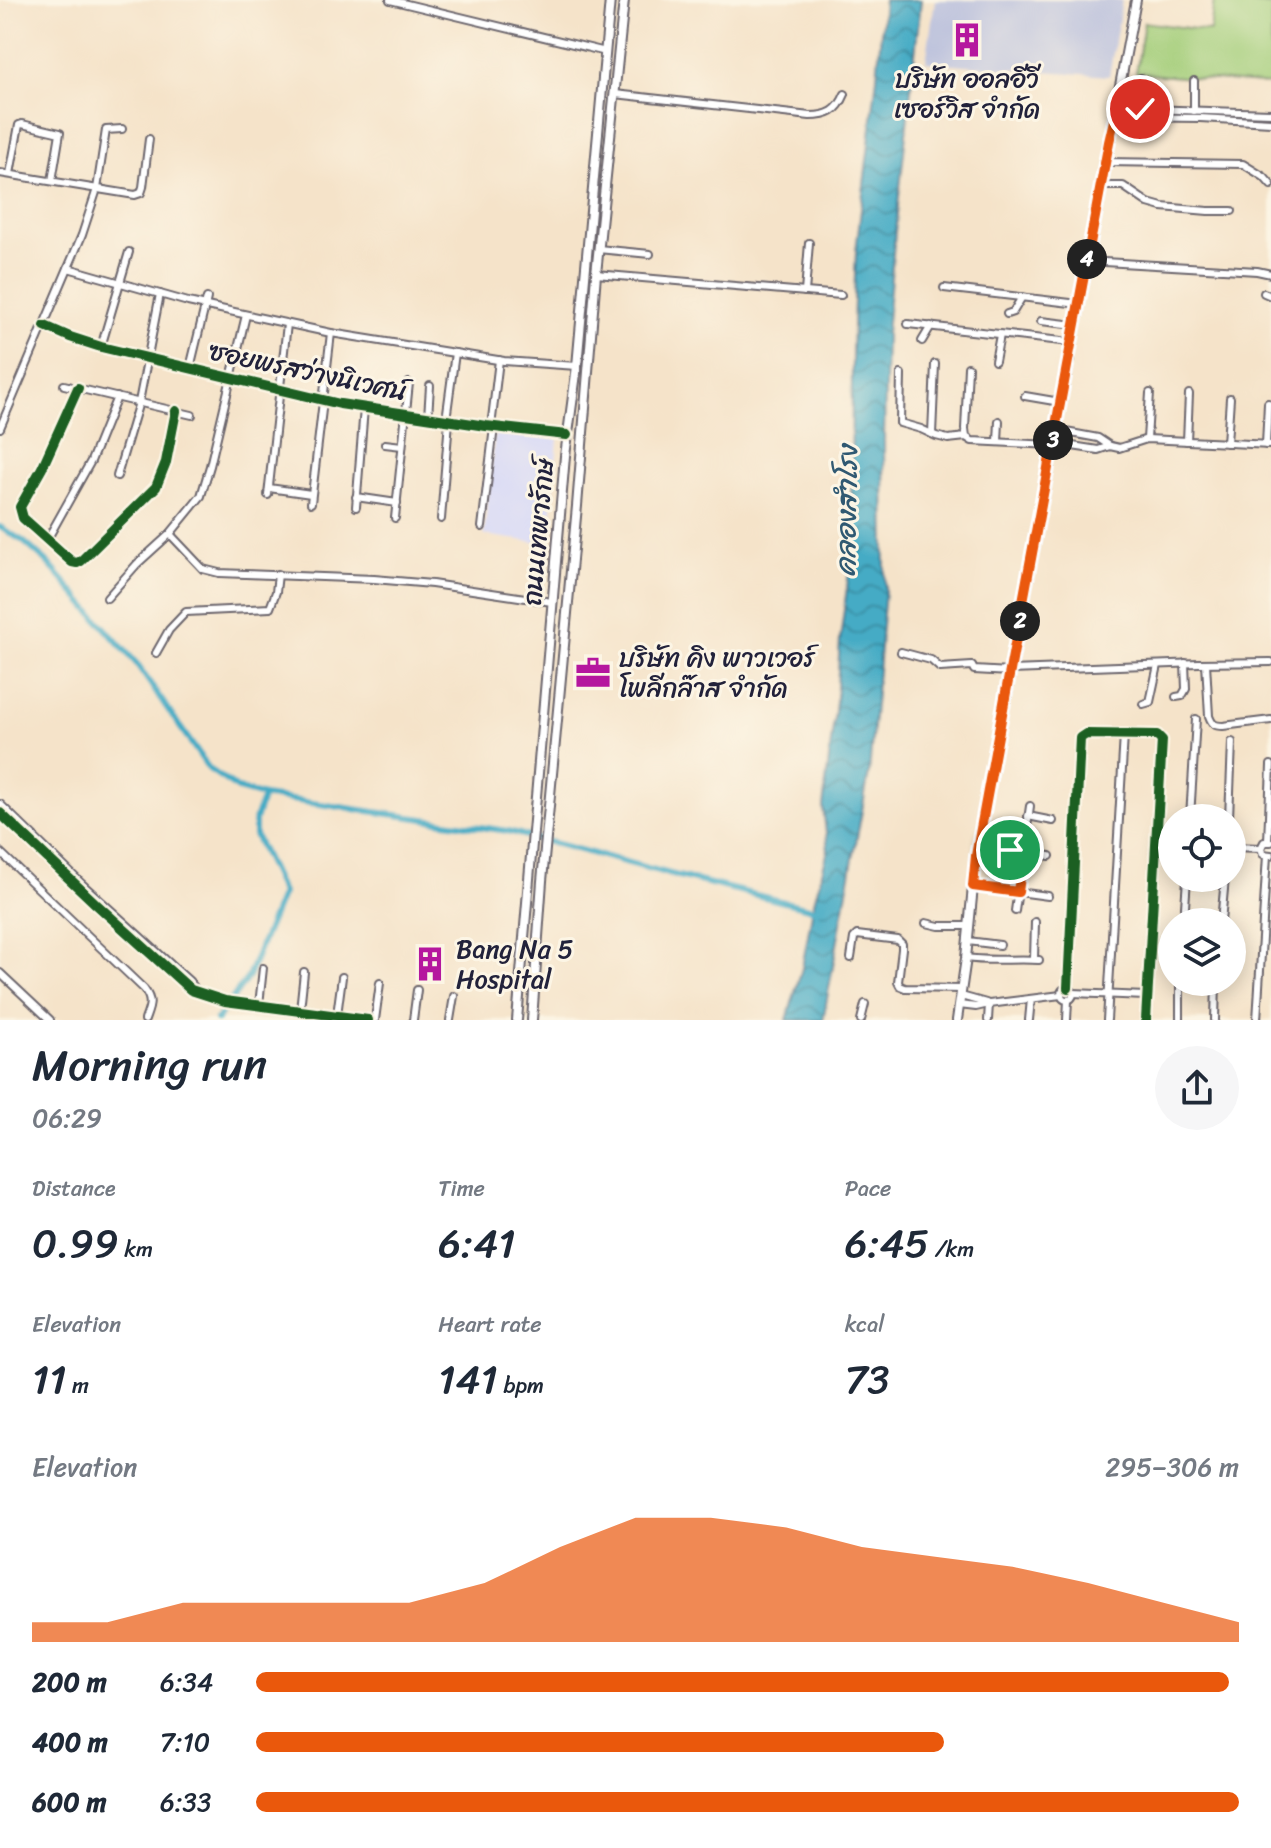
<!DOCTYPE html>
<meta charset="utf-8">
<style>
body{margin:0;font-family:Sriracha,"Playpen Sans Thai",sans-serif;background:#f6f6f7;color:#1f2937;height:100vh;display:flex;flex-direction:column;font-size:30px;white-space:nowrap}
*{box-sizing:border-box;margin:0}
p{font-size:26px;color:#747a83}
.icon{flex:none;width:44px;height:44px;fill:none;stroke:currentColor;stroke-width:2;stroke-linecap:round;stroke-linejoin:round}
.map{position:relative;height:1020px;overflow:hidden}
.details{display:flex;flex-direction:column;background:#fff;flex:1}
.details>*{flex:none}
.controls{position:absolute;left:1158px;top:804px;display:grid;gap:16px}
.controls a{display:grid;place-items:center;width:88px;height:88px;border-radius:50%;background:#fff;box-shadow:0 4px 20px #0003;font-size:40px}
.pin{position:absolute;display:grid;place-items:center;width:68px;height:68px;color:#fff;margin:-34px;border:4px solid #fff;border-radius:50%;box-shadow:0 2px 8px #0007}
.km{position:absolute;width:40px;height:40px;margin:-20px;border-radius:50%;background:#222;color:#fff;font-size:22px;line-height:40px;text-align:center}
.round{display:grid;place-items:center;flex:none;width:84px;height:84px;border-radius:42px;background:#f6f6f7}
.overview{display:flex;align-items:center;justify-content:space-between;height:136px;padding:0 32px}
h1{font-size:44px;font-weight:600;line-height:60px}
.metrics{display:grid;grid-template-columns:repeat(3,1fr);gap:12px;height:136px;padding:8px 32px}
.metrics div{display:grid;align-content:center}
.metrics b{font-size:40px;font-weight:600}
.metrics small{font-size:22px;font-weight:400}
.metrics p{font-size:22px}
.chart{height:224px;padding:16px 32px}
.chart p{display:flex;justify-content:space-between}
.chart svg{width:100%;height:144px;margin-top:8px;fill:#ea580c;opacity:.7}
ul{padding:0 32px;list-style:none;font-size:26px}
li{display:grid;grid-template-columns:128px 96px 1fr;align-items:center;height:60px}
li i{height:20px;border-radius:10px;background:#ea580c}
.map>svg:first-child{display:block}
.built{fill:#d6d8f8}
.industrial{fill:#bec3dd}
.green{fill:#a4ce7a;stroke:#63785a;stroke-width:2}
.water{fill:url(#water-waves);stroke:#346680;stroke-width:2}
.lines{fill:none;stroke-linecap:round;stroke-linejoin:round}
.canal{stroke:#45abc5;stroke-width:6}
.minor-casing{stroke:#6c666d;stroke-width:10}
.major-casing{stroke:#6c666d;stroke-width:12}
.minor{stroke:#fff;stroke-width:6}
.major{stroke:#fff;stroke-width:8}
.cycleway-casing{stroke:#fcf5e5;stroke-width:15}
.cycleway{stroke:#1b5e20;stroke-width:10}
.route-casing{stroke:#fff;stroke-width:16}
.route{stroke:#ea580c;stroke-width:10}
.labels{text-anchor:middle;stroke-width:6;stroke-linejoin:round;paint-order:stroke}
.poi-label{font-size:26px;fill:#22223b;stroke:#fcf5e5;text-anchor:start}
.street-label{font-size:26px;fill:#22223b;stroke:#fcf5e5}
.water-label{font-size:28px;font-style:italic;fill:#305972;stroke:#fcf5e5}
</style>
<div class="map">
<svg width="1271" height="1020" viewBox="0 0 1271 1020">
<defs>
<pattern id="water-waves" width="16" height="10" patternUnits="userSpaceOnUse" patternTransform="scale(2)"><rect width="16" height="10" fill="#45abc5"/><path d="M0 5q4-4 8 0t8 0" fill="none" stroke="#398ba1"/></pattern>
</defs>
<rect width="100%" height="100%" fill="#fcf5e5"/>
<filter id="ink" filterUnits="userSpaceOnUse"><feTurbulence type="fractalNoise" baseFrequency=".0125" numOctaves="2"/><feDisplacementMap in="SourceGraphic" scale="16" xChannelSelector="R" yChannelSelector="G"/><feConvolveMatrix kernelMatrix="1 2 1 2 8 2 1 2 1" color-interpolation-filters="sRGB"/></filter>
<filter id="wash" filterUnits="userSpaceOnUse"><feTurbulence type="fractalNoise" baseFrequency=".006" numOctaves="4" result="noise"/><feDisplacementMap in="SourceGraphic" scale="32" xChannelSelector="R" yChannelSelector="G"/><feGaussianBlur stdDeviation="1.8" result="paint"/><feColorMatrix in="noise" values="0 0 0 0 0 0 0 0 0 0 0 0 0 0 0 0 0 1.4 0 .05"/><feComposite in="paint" operator="in"/></filter>
<g filter="url(#wash)">
<rect width="100%" height="100%" fill="#f5e3c9"/>
<!-- built -->
<polygon class="built" points="495,432 558,438 549,544 484,535"/>
<!-- industrial -->
<polygon class="industrial" points="935,0 1122,0 1109,76 926,62"/>
<!-- green -->
<polygon class="green" points="1214,0 1271,6 1271,85 1136,73 1144,22 1210,31"/>
<!-- water -->
<polygon class="water" points="884,0 921,0 895,232 886,334 884,440 885,591 869,773 823,1020 787,1020 802,968 814,902 828,850 823,807 836,702 840,640 851,557 852,350 856,251 877,77"/>
<g class="lines">
<!-- canal -->
<g class="canal">
<polyline points="0,527 23,541 47,562 136,663 209,769 238,789 263,796 508,831 670,874 817,910"/>
<polyline points="217,1020 248,977 282,893 255,835 255,820 263,796"/>
</g>
</g>
</g>
<g filter="url(#ink)">
<g class="lines">
<!-- minor casing -->
<g class="minor-casing">
<g id="minor">
<polyline points="390,0 606,52"/>
<path d="M615,94L810,116C829,116 838,111 845,94"/>
<polyline points="1117,108 1271,113"/>
<polyline points="1140,110 1141,78"/>
<polyline points="1194,111 1194,81"/>
<polyline points="1114,117 1200,118 1271,122"/>
<polyline points="1105,162 1243,164 1264,177 1271,185"/>
<polyline points="0,173 135,195 141,193 143,187 149,139"/>
<polyline points="10,174 19,125 22,124 60,133 52,181"/>
<polyline points="1100,186 1123,186 1148,203 1162,207 1208,211 1232,211"/>
<polyline points="598,249 650,254"/>
<polyline points="1087,261 1257,271 1271,274"/>
<polyline points="68,268 188,302 331,333 504,361 577,366"/>
<polyline points="596,274 841,295"/>
<polyline points="944,288 1079,304"/>
<polyline points="805,292 809,243"/>
<polyline points="1264,293 1271,296"/>
<polyline points="1007,314 1013,312 1022,297"/>
<polyline points="1041,321 1075,325"/>
<polyline points="908,324 1071,342"/>
<polyline points="45,326 70,337 101,347 340,404 486,426 567,435"/>
<polyline points="922,341 931,326"/>
<polyline points="101,347 129,252"/>
<polyline points="995,361 1000,335"/>
<polyline points="968,367 965,429 966,437 972,441 1052,445"/>
<polyline points="190,368 207,298"/>
<polyline points="901,374 900,423 921,429 936,436 948,439 966,437"/>
<polyline points="64,385 192,415"/>
<polyline points="78,388 42,468 20,507 23,518 72,562 77,563 81,561 156,487 166,462 176,411"/>
<polyline points="1025,396 1060,402"/>
<polyline points="428,417 430,386"/>
<polyline points="446,420 455,353"/>
<polyline points="491,427 499,360"/>
<polyline points="0,428 82,235 97,189 106,130 122,129"/>
<polyline points="1055,430 1098,438 1110,446"/>
<polyline points="932,434 935,364"/>
<polyline points="1147,439 1150,393"/>
<polyline points="1187,441 1189,394"/>
<polyline points="998,442 999,421"/>
<polyline points="1053,443 1098,450 1110,446 1119,448 1147,439 1271,445"/>
<polyline points="1227,443 1230,398"/>
<polyline points="385,444 402,446"/>
<polyline points="1266,445 1268,403"/>
<polyline points="117,476 139,402 160,294"/>
<polyline points="269,488 311,494"/>
<polyline points="268,495 287,324"/>
<polyline points="356,497 397,503"/>
<polyline points="311,503 331,333"/>
<polyline points="356,507 364,408"/>
<polyline points="395,518 409,383"/>
<polyline points="441,519 449,421"/>
<polyline points="482,527 494,427"/>
<polyline points="170,534 203,569 219,573 374,579 432,584 552,602"/>
<polyline points="48,538 91,461 117,397"/>
<polyline points="107,598 137,564 170,534 201,496 210,466 246,315"/>
<polyline points="901,652 931,660 940,668 972,666 974,670 1010,672"/>
<polyline points="156,653 169,630 186,612 270,608 276,592 278,574"/>
<path d="M1206,663L1209,716C1212,724 1214,726 1223,726L1271,720"/>
<polyline points="1011,670 1199,663 1271,662"/>
<polyline points="1176,697 1182,696 1186,689 1185,663"/>
<polyline points="1143,704 1150,702 1158,665"/>
<polyline points="0,804 82,884 189,981 199,993"/>
<polyline points="0,813 96,904 191,990 225,1001 368,1020"/>
<polyline points="1028,816 1053,821"/>
<polyline points="1190,818 1196,719"/>
<polyline points="1229,818 1232,742"/>
<polyline points="1268,841 1271,765"/>
<polyline points="1271,842 1264,842 1261,848 1263,854 1271,855"/>
<polyline points="1232,847 1261,848"/>
<polyline points="1010,850 1050,856"/>
<path d="M0,852L144,989C153,1001 150,1006 145,1020"/>
<polyline points="973,886 1048,896"/>
<polyline points="1015,911 1030,806"/>
<polyline points="1184,922 1187,878"/>
<polyline points="1221,922 1225,878"/>
<polyline points="926,923 939,926 969,926"/>
<polyline points="968,941 1000,945"/>
<polyline points="851,958 854,938 857,935 898,940 902,944 902,949 898,982 900,986 905,988 962,989"/>
<path d="M966,958C991,962 1015,958 1039,960"/>
<polyline points="1034,959 1035,922"/>
<polyline points="0,973 50,1020"/>
<polyline points="1068,988 1080,738 1086,734 1157,735 1162,740 1146,1020"/>
<circle cx="1067" cy="994" r="6"/>
<polyline points="1073,993 1146,996"/>
<polyline points="961,996 986,1003"/>
<polyline points="259,1005 263,968"/>
<polyline points="959,1005 976,1007 989,1004 1061,995"/>
<polyline points="300,1010 304,972"/>
<polyline points="337,1015 342,977"/>
<polyline points="375,1020 380,983"/>
<polyline points="413,1020 417,990"/>
<polyline points="450,1020 454,996"/>
<polyline points="861,1020 865,1004"/>
<polyline points="988,1020 989,1004"/>
<polyline points="1029,1020 1031,999"/>
<polyline points="1067,1020 1068,1000"/>
<polyline points="1107,1020 1124,735"/>
<polyline points="1180,1020 1180,982"/>
<polyline points="1215,1020 1216,982"/>
<polyline points="1257,1020 1267,855"/>
</g>
</g>
<!-- major casing -->
<g class="major-casing">
<g id="major">
<polyline points="517,1020 565,456 577,366 610,0"/>
<polyline points="532,1020 542,881 577,506 596,274 624,0"/>
<polyline points="957,1020 966,958 976,856 1136,0"/>
</g>
</g>
<!-- minor -->
<use href="#minor" class="minor"/>
<!-- major -->
<use href="#major" class="major"/>
<!-- cycleway casing -->
<g class="cycleway-casing">
<g id="cycleway">
<polyline points="45,326 70,337 101,347 340,404 486,426 567,435"/>
<polyline points="78,388 42,468 20,507 23,518 72,562 77,563 81,561 156,487 166,462 176,411"/>
<polyline points="0,813 96,904 191,990 225,1001 368,1020"/>
<polyline points="1068,988 1080,738 1086,734 1157,735 1162,740 1146,1020"/>
</g>
</g>
<!-- cycleway -->
<use href="#cycleway" class="cycleway"/>
</g>
</g>
<g class="lines" filter="url(#ink)">
<!-- route casing -->
<g class="route-casing">
<polyline id="route" points="1010,850 1023,853 1018,892 973,886 976,856 1006,692 1109,142 1117,108 1140,109"/>
</g>
<!-- route -->
<use href="#route" class="route"/>
</g>
<!-- icons -->
<defs>
<g id="building-bare" transform="scale(2.76)"><path d="M-4-6H4V6H1V3H-1V6H-4ZM-2.5-4.3h1.7v1.8h-1.7ZM.8-4.3h1.7v1.8H.8ZM-2.5-1h1.7V.8h-1.7ZM.8-1h1.7V.8H.8Z" fill="#b5179e" stroke="#fcf5e5" stroke-width="2.5" paint-order="stroke"/></g>
<g id="office-bare" transform="scale(2.76)"><path d="M-6-3h4V-5.5h4V-3h4V5H-6ZM-1-4.5V-3h2v-1.5ZM-6 0V1H6V0Z" fill="#b5179e" stroke="#fcf5e5" stroke-width="2.5" paint-order="stroke"/></g>
</defs>
<g fill-rule="evenodd">
<use href="#building-bare" x="967" y="40"/>
<use href="#office-bare" x="593" y="673"/>
<use href="#building-bare" x="430" y="964"/>
</g>
<g class="labels">
<!-- poi labels -->
<g class="poi-label">
<text x="967" y="88" text-anchor="middle">บริษัท ออลอีวี<tspan x="967" dy="30">เซอร์วิส จำกัด</tspan></text>
<text x="619" y="667">บริษัท คิง พาวเวอร์<tspan x="619" dy="30">โพลีกล๊าส จำกัด</tspan></text>
<text x="456" y="958">Bang Na 5<tspan x="456" dy="30">Hospital</tspan></text>
</g>
<!-- street labels -->
<g class="street-label">
<text transform="translate(308 371) rotate(12)" y="9">ซอยพรสว่างนิเวศน์</text>
<text transform="translate(538 532) rotate(-85)" y="9">ถนนเทพารักษ์</text>
</g>
<!-- water labels -->
<g class="water-label">
<text transform="translate(846 511) rotate(-89)" y="10">คลองสำโรง</text>
</g>
</g>
</svg>
<div class="controls">
<a><svg class="icon" aria-label="locate" viewBox="0 0 24 24"><circle cx="12" cy="12" r="6"/><path d="M12 2v4M12 18v4M2 12h4M18 12h4"/></svg></a>
<a><svg class="icon" aria-label="layers" viewBox="0 0 24 24"><path d="M12 4l9 5-9 5-9-5zM3 14l9 5 9-5"/></svg></a>
</div>
<div class="pin" style="left:1010px;top:850px;background:#1e9e55"><svg class="icon" aria-label="arrive" viewBox="0 0 24 24"><path d="M6 21V4h12l-3 4 3 4H6"/></svg></div>
<div class="pin" style="left:1140px;top:109px;background:#d93025"><svg class="icon" aria-label="check" viewBox="0 0 24 24"><path d="M5 12l5 5 9-10"/></svg></div>
<b class="km" style="left:1020px;top:621px">2</b>
<b class="km" style="left:1053px;top:440px">3</b>
<b class="km" style="left:1087px;top:259px">4</b>
</div>
<section class="details">
<div class="overview"><div><h1>Morning run</h1><p>06:29</p></div><a class="round"><svg class="icon" aria-label="share" viewBox="0 0 24 24"><path d="M12 15V3M7 8l5-5 5 5M5 13v7h14v-7"/></svg></a></div>
<div class="metrics">
<div><p>Distance</p><b>0.99<small> km</small></b></div>
<div><p>Time</p><b>6:41</b></div>
<div><p>Pace</p><b>6:45<small> /km</small></b></div>
</div>
<div class="metrics">
<div><p>Elevation</p><b>11<small> m</small></b></div>
<div><p>Heart rate</p><b>141<small> bpm</small></b></div>
<div><p>kcal</p><b>73</b></div>
</div>
<div class="chart"><p><span>Elevation</span>295–306 m</p>
<svg viewBox="0 0 160 44" preserveAspectRatio="none"><path d="M0 44V38L10 38L20 32L30 32L40 32L50 32L60 26L70 15L80 6L90 6L100 9L110 15L120 18L130 21L140 26L150 32L160 38V44z"/></svg>
</div>
<ul>
<li><b>200 m</b>6:34<i style="width:99%"></i></li>
<li><b>400 m</b>7:10<i style="width:70%"></i></li>
<li><b>600 m</b>6:33<i style="width:100%"></i></li>
</ul>
</section>
